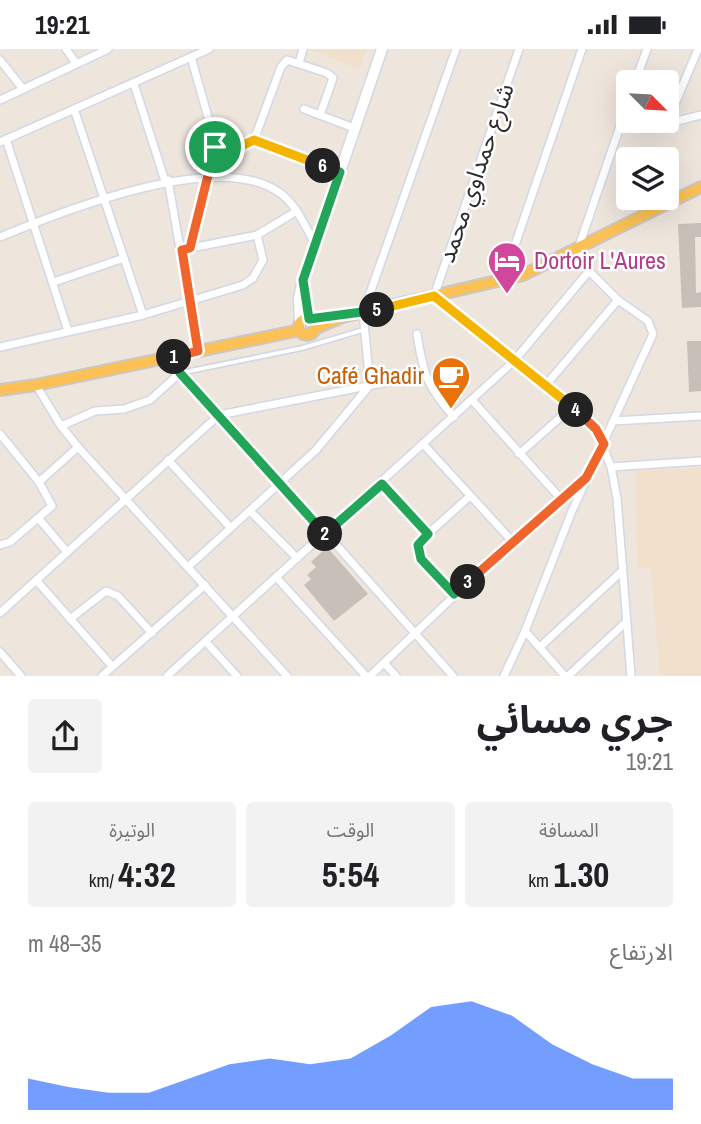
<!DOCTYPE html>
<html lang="ar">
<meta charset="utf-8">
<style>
body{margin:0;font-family:"Archivo Narrow","Noto Sans Arabic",sans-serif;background:#f2f2f2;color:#202124;direction:rtl;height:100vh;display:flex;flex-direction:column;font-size:26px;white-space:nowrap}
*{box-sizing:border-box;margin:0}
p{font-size:23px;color:#757577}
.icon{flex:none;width:38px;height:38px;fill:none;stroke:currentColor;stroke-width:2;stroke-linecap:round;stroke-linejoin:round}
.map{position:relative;height:627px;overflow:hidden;direction:ltr}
.sheet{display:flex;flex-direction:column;background:#fff;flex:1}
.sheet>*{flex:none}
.needle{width:46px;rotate:114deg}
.fabs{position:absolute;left:616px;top:21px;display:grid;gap:14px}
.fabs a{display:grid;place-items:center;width:63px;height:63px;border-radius:7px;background:#fff;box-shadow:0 7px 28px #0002;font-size:35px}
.pin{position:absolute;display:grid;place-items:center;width:60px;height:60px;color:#fff;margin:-30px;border:4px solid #fff;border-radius:50%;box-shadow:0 2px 7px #0007}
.km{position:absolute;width:35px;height:35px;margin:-18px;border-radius:50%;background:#222;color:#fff;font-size:19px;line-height:35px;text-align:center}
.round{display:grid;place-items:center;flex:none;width:74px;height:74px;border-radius:7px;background:#f2f2f2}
.summary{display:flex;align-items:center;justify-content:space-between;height:119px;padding:0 28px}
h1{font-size:38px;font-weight:700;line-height:52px}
.stats{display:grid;grid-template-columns:repeat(3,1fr);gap:10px;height:119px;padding:7px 28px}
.stats div{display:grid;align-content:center;border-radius:7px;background:#f2f2f2;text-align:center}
.stats b{font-size:35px;font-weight:700}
.stats small{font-size:19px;font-weight:400}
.stats p{font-size:19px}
.chart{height:196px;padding:14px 28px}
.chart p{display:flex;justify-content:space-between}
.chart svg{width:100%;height:126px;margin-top:7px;fill:#3976ff;opacity:.7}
.status{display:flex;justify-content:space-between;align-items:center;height:49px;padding:0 35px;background:#fff;direction:ltr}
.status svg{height:19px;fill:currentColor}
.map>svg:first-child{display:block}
.education{fill:#f1e0cc}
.building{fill:#c6c0b9}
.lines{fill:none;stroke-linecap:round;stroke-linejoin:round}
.service-casing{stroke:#d2d8e5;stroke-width:7}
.minor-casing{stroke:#d2d8e5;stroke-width:10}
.secondary-casing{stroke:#d2d8e5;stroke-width:13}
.primary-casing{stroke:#c8c8c8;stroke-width:14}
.service{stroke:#fff;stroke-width:3.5}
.minor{stroke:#fff;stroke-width:7}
.secondary{stroke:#fff;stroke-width:10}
.primary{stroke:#fbc156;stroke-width:10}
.split-1-casing{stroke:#fff;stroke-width:14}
.split-2-casing{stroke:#fff;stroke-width:14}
.split-3-casing{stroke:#fff;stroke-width:14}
.split-4-casing{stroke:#fff;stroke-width:14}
.split-5-casing{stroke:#fff;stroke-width:14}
.split-6-casing{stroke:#fff;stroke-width:14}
.split-7-casing{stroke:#fff;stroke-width:14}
.split-1{stroke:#f0652b;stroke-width:9}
.split-2{stroke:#22a559;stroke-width:9}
.split-3{stroke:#22a559;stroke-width:9}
.split-4{stroke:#f0652b;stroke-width:9}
.split-5{stroke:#f5b400;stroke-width:9}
.split-6{stroke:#22a559;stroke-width:9}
.split-7{stroke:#f5b400;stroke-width:9}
.labels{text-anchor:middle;stroke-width:5;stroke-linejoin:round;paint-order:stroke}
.street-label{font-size:24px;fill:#2c2c2c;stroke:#fff}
.hotel-label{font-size:24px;fill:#b23c85;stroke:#fff;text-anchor:start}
.food-label{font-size:24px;fill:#c56008;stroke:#fff;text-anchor:end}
</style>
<div class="status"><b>19:21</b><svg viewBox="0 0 49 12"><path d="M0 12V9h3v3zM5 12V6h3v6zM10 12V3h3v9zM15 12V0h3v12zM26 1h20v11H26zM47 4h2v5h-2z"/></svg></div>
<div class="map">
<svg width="701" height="627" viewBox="0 0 701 627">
<rect width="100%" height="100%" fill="#eee5dd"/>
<!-- education -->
<g class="education">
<polygon points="308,0 367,0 359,20"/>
<polygon points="701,419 701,627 660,627 651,520 637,519 636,422"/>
</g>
<!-- building -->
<g class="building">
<polygon points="701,174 701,188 695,188 696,244 701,243 701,258 682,259 678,175"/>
<polygon points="687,292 701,292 701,342 689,343"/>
<polygon points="327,498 368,545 334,572 304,536 311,530 307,526 316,518 311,513"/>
</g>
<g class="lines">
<!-- service casing -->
<g class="service-casing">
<polyline id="service" points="185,323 302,299 363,281"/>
</g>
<!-- minor casing -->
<g class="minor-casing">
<g id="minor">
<polyline points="66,0 76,14"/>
<polyline points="519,0 434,247 596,380 611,418 617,449 631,627"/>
<polyline points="698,0 672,62 677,72 701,66"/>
<polyline points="0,11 23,40"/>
<polyline points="299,14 303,0"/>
<polyline points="635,33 647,0"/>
<polyline points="134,35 165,132"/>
<polyline points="0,51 108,0"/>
<polyline points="74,60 143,266"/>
<polyline points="304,60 354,79"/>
<polyline points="6,90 68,282"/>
<polyline points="254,91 340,123"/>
<polyline points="0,93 209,0"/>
<polyline points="215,98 233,101 254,91 281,18 287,11 327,24 333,29 320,66"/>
<polyline points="168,131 198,302"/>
<path d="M0,188C64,162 214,101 277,142C295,153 304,175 314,193"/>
<polyline points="190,199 215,93 191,8"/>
<polyline points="186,200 257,186 297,162"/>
<polyline points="503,231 582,0"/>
<polyline points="54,233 124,209"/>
<path d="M417,285C423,324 427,338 454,368"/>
<polyline points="0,298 143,266 243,236 253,229 263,211 257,186"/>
<polyline points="170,309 453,627"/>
<polyline points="36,336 61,377 78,398 287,627"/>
<polyline points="545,337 618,251"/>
<polyline points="472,351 561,450"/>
<polyline points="613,372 701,367"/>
<polyline points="61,377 95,362 124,360 150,351 180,324"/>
<polyline points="0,385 39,433 52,457 10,493 0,496"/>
<polyline points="424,396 512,492"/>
<polyline points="519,405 572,358"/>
<polyline points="168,411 230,478"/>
<polyline points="611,418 701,412"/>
<polyline points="39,433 78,398"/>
<polyline points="381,435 428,485"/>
<polyline points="250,462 297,509"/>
<polyline points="39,470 67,503"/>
<polyline points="188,518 316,401 370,336 363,264 456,0"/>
<polyline points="276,528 366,627"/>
<polyline points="36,531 112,617"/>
<polyline points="454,545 420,510 417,501 420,492 469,448"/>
<polyline points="0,564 219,366 424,326"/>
<polyline points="70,570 106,542 118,547 152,584"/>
<polyline points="525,582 565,627"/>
<polyline points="206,593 237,627"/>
<polyline points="540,598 622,522"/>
<polyline points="0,603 21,627"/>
<polyline points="384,614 396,627"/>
<polyline points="102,627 205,536"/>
<polyline points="167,627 514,312 589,222"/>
<polyline points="370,627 512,492 584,431"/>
<polyline points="504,627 525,582 572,462 653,285 648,272 618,251 589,222 578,200 628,54"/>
<polyline points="568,627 625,574"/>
</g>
</g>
<!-- secondary casing -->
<g class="secondary-casing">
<g id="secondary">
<polyline points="304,238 309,270"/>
<polyline points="300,276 299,249 303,231 382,0"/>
</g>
</g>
<!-- primary casing -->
<g class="primary-casing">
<g id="primary">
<polyline points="342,268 523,226 701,138"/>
<circle cx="307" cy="278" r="8"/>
<polyline points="312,271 342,268 314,280"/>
<polyline points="0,341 36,336 300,281"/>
</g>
</g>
<!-- service -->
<use href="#service" class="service"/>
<!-- minor -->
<use href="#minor" class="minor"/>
<!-- secondary -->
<use href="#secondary" class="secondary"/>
<!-- primary -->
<use href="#primary" class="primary"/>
</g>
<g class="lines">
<!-- split-1 casing -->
<g class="split-1-casing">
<polyline id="split-1" points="174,308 198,302 182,201 190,199 215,98"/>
</g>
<!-- split-2 casing -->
<g class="split-2-casing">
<polyline id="split-2" points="174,308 170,309 180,324 325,485"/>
</g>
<!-- split-3 casing -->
<g class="split-3-casing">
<polyline id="split-3" points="325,485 382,435 428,485 418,496 421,510 454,545 468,533"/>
</g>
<!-- split-4 casing -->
<g class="split-4-casing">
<polyline id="split-4" points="468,533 586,429 604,395 596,380 576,361"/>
</g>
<!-- split-5 casing -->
<g class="split-5-casing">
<polyline id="split-5" points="377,261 434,247 576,361"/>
</g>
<!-- split-6 casing -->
<g class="split-6-casing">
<polyline id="split-6" points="323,117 340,123 303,231 309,270 377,261"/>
</g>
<!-- split-7 casing -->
<g class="split-7-casing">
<polyline id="split-7" points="215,98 233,101 254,91 323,117"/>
</g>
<!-- split-1 -->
<use href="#split-1" class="split-1"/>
<!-- split-2 -->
<use href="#split-2" class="split-2"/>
<!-- split-3 -->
<use href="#split-3" class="split-3"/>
<!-- split-4 -->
<use href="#split-4" class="split-4"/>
<!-- split-5 -->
<use href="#split-5" class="split-5"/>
<!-- split-6 -->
<use href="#split-6" class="split-6"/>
<!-- split-7 -->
<use href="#split-7" class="split-7"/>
</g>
<!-- icons -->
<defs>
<g id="hotel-pin" transform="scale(2.0125)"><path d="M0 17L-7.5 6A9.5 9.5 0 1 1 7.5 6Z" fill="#d1479c" stroke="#fff"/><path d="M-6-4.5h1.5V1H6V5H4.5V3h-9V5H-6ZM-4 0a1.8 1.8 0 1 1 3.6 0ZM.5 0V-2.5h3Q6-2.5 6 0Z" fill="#fff"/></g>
<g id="cafe-pin" transform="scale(2.0125)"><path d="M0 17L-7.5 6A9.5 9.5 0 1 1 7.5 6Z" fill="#e8710a" stroke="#fff"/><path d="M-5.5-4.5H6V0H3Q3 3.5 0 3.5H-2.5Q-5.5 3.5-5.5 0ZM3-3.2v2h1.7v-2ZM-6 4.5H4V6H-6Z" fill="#fff"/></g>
</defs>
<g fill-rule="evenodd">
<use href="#hotel-pin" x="507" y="212"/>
<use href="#cafe-pin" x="451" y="327"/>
</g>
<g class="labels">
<!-- street labels -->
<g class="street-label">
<text transform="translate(476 124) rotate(-71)" y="8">شارع حمداوي محمد</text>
</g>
<!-- hotel labels -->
<g class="hotel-label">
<text x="534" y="220">Dortoir L'Aures</text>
</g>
<!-- food labels -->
<g class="food-label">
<text x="424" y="335">Café Ghadir</text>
</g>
</g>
</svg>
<div class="fabs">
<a><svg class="needle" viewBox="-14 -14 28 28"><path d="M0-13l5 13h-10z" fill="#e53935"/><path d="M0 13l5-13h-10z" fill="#757577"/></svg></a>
<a><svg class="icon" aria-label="layers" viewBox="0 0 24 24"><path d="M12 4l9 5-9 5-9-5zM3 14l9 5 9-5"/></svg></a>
</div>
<div class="pin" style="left:215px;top:98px;background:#1e9e55"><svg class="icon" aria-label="arrive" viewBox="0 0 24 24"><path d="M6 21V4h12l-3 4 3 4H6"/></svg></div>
<b class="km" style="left:174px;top:308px">1</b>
<b class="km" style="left:325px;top:485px">2</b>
<b class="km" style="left:468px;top:533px">3</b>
<b class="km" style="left:576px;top:361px">4</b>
<b class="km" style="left:377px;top:261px">5</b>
<b class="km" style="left:323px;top:117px">6</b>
</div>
<section class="sheet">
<div class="summary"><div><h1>جري مسائي</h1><p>19:21</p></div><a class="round"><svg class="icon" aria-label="share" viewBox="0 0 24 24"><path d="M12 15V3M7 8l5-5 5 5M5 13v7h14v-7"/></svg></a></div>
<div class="stats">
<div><p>المسافة</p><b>1.30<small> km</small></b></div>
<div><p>الوقت</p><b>5:54</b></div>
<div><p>الوتيرة</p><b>4:32<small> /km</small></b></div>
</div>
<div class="chart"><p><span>الارتفاع</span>35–48 m</p>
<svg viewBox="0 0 160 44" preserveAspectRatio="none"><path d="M0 44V33L10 36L20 38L30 38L40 33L50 28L60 26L70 28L80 26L90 18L100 8L110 6L120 11L130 21L140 28L150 33L160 33V44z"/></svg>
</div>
</section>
